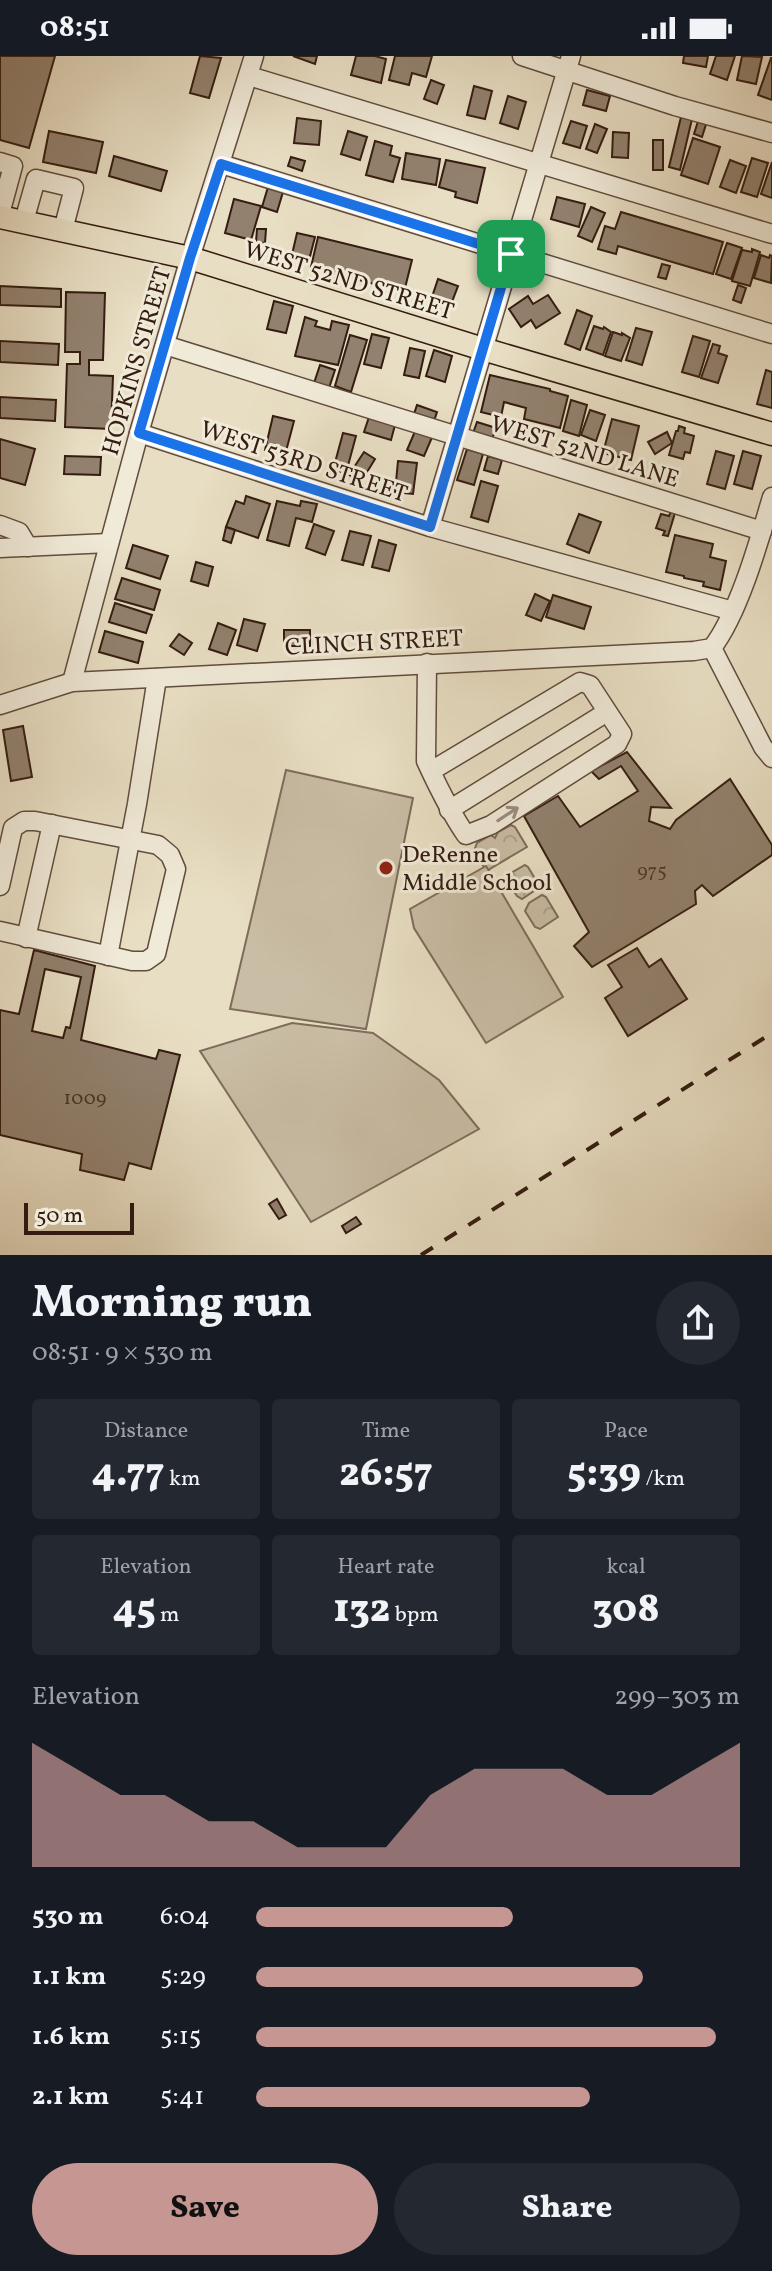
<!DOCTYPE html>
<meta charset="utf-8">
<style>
body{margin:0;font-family:Vollkorn,serif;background:#242831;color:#f1f3f6;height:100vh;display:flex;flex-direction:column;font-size:30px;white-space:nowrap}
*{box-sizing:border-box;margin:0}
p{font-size:26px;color:#9ea1a6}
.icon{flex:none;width:44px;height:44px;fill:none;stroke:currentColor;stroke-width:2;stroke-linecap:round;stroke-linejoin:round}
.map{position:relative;height:1199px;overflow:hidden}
.sheet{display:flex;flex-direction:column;background:#171b24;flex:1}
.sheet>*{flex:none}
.scale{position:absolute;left:24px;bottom:20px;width:110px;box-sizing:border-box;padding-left:8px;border:4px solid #341c11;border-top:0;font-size:22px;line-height:28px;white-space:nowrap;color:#341c11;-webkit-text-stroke:6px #f0ead8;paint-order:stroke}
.pin{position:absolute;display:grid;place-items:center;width:68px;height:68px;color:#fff;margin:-34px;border-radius:16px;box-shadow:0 4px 12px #0006}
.round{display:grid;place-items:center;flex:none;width:84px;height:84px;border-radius:42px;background:#242831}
.overview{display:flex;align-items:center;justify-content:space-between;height:136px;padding:0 32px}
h1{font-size:44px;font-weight:800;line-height:60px}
.metrics{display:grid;grid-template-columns:repeat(3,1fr);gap:12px;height:136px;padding:8px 32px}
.metrics div{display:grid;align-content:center;border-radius:8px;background:#242831;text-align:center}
.metrics b{font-size:40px;font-weight:800}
.metrics small{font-size:22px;font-weight:400}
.metrics p{font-size:22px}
.chart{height:224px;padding:16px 32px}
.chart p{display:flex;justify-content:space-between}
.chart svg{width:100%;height:144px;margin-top:8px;fill:#c59692;opacity:.7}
.button{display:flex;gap:16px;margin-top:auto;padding:16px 32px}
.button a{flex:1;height:92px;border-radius:48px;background:#c59692;color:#111;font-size:32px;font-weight:800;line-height:92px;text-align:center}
.button a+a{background:#242831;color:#f1f3f6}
ul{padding:0 32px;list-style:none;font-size:26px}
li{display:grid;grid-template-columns:128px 96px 1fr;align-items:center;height:60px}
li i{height:20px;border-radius:10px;background:#c59692}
.status{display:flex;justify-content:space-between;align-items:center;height:56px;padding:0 40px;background:#171b24;direction:ltr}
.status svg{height:22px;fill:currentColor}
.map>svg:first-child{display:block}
.park{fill:url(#park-crowns);stroke:#7e6c5b;stroke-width:2}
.garden{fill:#c9bda5;stroke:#7e6c5b;stroke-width:2}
.building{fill:#92816e;stroke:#341c11;stroke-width:2;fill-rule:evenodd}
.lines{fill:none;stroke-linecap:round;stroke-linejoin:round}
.minor-casing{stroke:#614c3e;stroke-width:21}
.major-casing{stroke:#341c11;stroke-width:25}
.minor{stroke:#f0ead8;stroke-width:18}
.major{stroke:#e8dec3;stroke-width:22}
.rail{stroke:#341c11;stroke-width:4;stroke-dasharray:14 14;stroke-linecap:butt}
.oneway{stroke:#9b8d7e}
.route-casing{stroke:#fff;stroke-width:16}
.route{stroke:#1a73e8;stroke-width:10}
.poi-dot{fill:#8f2418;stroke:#f0ead8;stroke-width:3}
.labels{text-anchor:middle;stroke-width:6;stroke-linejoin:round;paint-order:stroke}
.number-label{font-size:20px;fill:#4c3528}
.street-label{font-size:24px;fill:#341c11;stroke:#f0ead8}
.poi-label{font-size:24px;fill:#341c11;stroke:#f0ead8;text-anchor:start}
</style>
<div class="status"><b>08:51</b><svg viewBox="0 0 49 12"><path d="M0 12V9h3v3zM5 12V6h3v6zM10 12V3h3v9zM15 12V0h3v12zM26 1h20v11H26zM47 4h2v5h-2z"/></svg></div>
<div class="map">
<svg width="772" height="1199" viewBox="0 0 772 1199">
<defs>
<pattern id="park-crowns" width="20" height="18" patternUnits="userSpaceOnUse" patternTransform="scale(2)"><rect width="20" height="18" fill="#c9bda5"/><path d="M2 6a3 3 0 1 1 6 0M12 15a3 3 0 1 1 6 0" fill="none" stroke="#ada28d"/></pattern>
</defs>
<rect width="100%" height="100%" fill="#e8dec3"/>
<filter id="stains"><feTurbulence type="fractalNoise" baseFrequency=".0025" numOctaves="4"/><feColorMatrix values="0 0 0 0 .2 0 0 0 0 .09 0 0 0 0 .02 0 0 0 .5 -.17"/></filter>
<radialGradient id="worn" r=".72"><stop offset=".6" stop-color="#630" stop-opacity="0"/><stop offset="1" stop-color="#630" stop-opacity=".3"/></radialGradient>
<!-- park -->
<g class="park">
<polygon points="511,769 515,771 527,791 488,814 484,811 474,795 477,787 491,779 495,782 498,776"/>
<polygon points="525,809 528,811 540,831 522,843 517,840 507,825 511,817"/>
<polygon points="542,839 546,841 558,861 540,873 535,871 525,855 529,847"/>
</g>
<!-- garden -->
<g class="garden">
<polygon points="286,714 413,742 366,973 230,953"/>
<polygon points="486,810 563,941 486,987 414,872 410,853"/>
<polygon points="292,967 373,977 439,1024 479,1073 311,1166 200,995"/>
</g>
<!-- building -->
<g class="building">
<polygon points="0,0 55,0 29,92 0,84"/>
<polygon points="200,0 221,2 209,42 190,37"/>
<polygon points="293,0 317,0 315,8"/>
<polygon points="356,0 375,0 386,3 381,27 351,19"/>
<polygon points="395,0 432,0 426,21 412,17 409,29 389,24"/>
<polygon points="684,0 708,0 706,11 683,7"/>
<polygon points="716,0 735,0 727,24 710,18"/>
<polygon points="742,0 762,1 756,28 737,24"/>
<polygon points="771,2 772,2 772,44 758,39"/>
<polygon points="431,24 444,29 437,48 424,43"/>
<polygon points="474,30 492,35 485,63 467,59"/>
<polygon points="587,34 610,40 606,55 583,49"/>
<polygon points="508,40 526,46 518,73 500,67"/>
<polygon points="700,59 708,62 702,81 694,78"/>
<polygon points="681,61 692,63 680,114 669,111"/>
<polygon points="297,62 321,65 319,89 294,87"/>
<polygon points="571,65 587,70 580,92 563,87"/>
<polygon points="595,68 607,73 597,97 586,93"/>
<polygon points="49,75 103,86 96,117 43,106"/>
<polygon points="348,75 367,81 360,104 341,98"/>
<polygon points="613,76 629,77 628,102 612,101"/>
<polygon points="693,82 720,91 708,128 681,119"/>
<rect x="653" y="84" width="10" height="30"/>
<polygon points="375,85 392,90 390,99 400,102 393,126 366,119"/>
<polygon points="406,97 440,103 436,129 402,123"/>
<polygon points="114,100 167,115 161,135 109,120"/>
<polygon points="291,101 305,105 302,115 288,110"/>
<polygon points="752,102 768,107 757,141 741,136"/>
<polygon points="446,104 485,112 477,147 455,141 456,136 439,131"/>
<polygon points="730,104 746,110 736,137 720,131"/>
<polygon points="772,106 772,142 761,138"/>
<polygon points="268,131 283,136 277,156 262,151"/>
<polygon points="557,141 585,148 579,171 551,163"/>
<polygon points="234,143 261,150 251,184 225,177"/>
<polygon points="591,151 605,157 592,186 578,180"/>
<polygon points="621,156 723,186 713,218 618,190 616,198 598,193 605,170 615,173"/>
<polygon points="257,173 266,173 265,187 256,186"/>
<polygon points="297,177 315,181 308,208 291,203"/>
<polygon points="318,181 412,204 404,236 311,211"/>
<polygon points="727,187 742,192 731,223 716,218"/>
<polygon points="752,193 760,196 750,230 732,225 742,194 752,196"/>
<polygon points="761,199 769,202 770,199 772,200 771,227 754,222"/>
<polygon points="662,208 670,210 666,223 658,221"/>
<polygon points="438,223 458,230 450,251 431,244"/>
<polygon points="738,229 746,232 741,247 733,244"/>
<polygon points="0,230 61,233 61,251 0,249"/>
<polygon points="66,236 105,237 103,304 89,304 89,319 113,320 111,373 65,371 67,308 80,308 80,296 65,296"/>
<polygon points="548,239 560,257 536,272 531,264 521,271 509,253 528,240 533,248"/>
<polygon points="274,245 293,250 286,277 267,273"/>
<polygon points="577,254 592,260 580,294 565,288"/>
<polygon points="305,261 317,265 315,270 330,274 332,265 349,269 338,309 295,300"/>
<polygon points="594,270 603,273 604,271 611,276 603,299 586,293"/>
<polygon points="636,272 652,276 642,309 626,304"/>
<polygon points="613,276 622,279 622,277 630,282 621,305 605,300"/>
<polygon points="372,278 389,282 381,312 364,308"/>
<polygon points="350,279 367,284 351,336 335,330"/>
<polygon points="693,280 710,285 699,321 682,316"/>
<polygon points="0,285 59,288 58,309 0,306"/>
<polygon points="713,288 720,290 718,297 727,300 718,327 701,322"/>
<polygon points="410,292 425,295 419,322 404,319"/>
<polygon points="434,294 452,300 445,326 426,320"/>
<polygon points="320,309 335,314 329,332 314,327"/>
<polygon points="766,314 772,316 772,352 757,348"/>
<polygon points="490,319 550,333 550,335 568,340 560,372 524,363 526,352 504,346 501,361 481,356"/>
<polygon points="0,341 56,344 55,365 0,362"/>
<polygon points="571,344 587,349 579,380 563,375"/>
<polygon points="417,349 437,356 433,368 413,361"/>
<polygon points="590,354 605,359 596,385 581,379"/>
<polygon points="273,360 294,365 285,399 265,394"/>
<polygon points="369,361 395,369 391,384 364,376"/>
<polygon points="612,363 639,370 631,404 603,397"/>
<polygon points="477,366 496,372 491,386 472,380"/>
<polygon points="679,370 685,372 684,377 694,380 690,397 685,396 683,403 669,399 676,375 678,375"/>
<polygon points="416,373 433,379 424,400 407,394"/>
<polygon points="667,376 672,387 655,398 648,386"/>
<polygon points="343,377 356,380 346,417 333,414"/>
<polygon points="0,383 35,393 25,429 0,422"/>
<polygon points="467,393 483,398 474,429 457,424"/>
<polygon points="716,395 734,400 725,433 707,428"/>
<polygon points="743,395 761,400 752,433 734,428"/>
<polygon points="364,396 375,403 361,426 349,419"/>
<polygon points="65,400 101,401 100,419 64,418"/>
<polygon points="488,400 502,404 498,418 484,414"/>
<polygon points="398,405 417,407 413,438 395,436"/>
<polygon points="481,425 498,430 488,466 471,461"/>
<polygon points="246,440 270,448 258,482 226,471 236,445 244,448"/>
<polygon points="277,445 300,450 301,445 317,448 312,466 296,462 289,490 267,484"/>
<polygon points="671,455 675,457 668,480 663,479 665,475 656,472 661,458 669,460"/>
<polygon points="579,458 601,466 589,497 567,488"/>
<polygon points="314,468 334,475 325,499 306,492"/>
<polygon points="226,471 235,474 231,487 223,484"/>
<polygon points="350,475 371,480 363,509 342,504"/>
<polygon points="675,479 713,488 710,501 726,505 720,534 703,530 704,526 684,522 684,520 666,516"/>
<polygon points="379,484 396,489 389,515 372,511"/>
<polygon points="133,489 168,500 160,523 126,512"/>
<polygon points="196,506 213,511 208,530 191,525"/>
<polygon points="122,522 160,534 154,554 115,543"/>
<polygon points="535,538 550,545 541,565 526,559"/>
<polygon points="553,539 591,551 584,573 546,561"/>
<polygon points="115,547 152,559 146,577 109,566"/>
<polygon points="244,563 265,568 257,595 237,589"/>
<polygon points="218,567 236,574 227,599 209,593"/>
<rect x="284" y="574" width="26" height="16"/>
<polygon points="105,575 143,586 138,607 99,596"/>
<polygon points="179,578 192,587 184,599 170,590"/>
<polygon points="23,670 32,721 11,725 3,674"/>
<polygon points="627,696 671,752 651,751 649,765 670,773 676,764 730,723 772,789 772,799 713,840 702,829 695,835 696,848 592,911 574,890 589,876 524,760 558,740 580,771 638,735 621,710 599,723 591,715"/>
<polygon points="637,892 649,911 661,903 687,943 628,980 605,942 622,931 608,909"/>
<path d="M34,894L95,910L81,984L156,1003L159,994L180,999L151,1113L129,1107L124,1124L80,1114L82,1098L0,1079V954L19,958ZM45,913L81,921L70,972L66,971L63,982L32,975Z"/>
<polygon points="277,1143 286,1159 279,1163 269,1148"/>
<polygon points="356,1161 361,1168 346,1177 342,1170"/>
</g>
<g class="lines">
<!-- minor casing -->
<g class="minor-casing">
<g id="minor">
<polyline points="522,0 675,50 772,77"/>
<polyline points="249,20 772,178"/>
<polyline points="0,106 13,110 0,158"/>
<polyline points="221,108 772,278"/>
<polyline points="24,165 36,123 74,132 63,174"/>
<polyline points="165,289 762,475"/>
<polyline points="139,377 430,471 733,555"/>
<polyline points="0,469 19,476 28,491"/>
<polyline points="430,471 571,0"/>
<polyline points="0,492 109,487"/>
<polyline points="712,592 763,691 772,702"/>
<path d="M427,607L426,705C438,731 450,756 466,779L491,769L617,688L622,678L590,629L580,626L431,715"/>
<polyline points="72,626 139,377 190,202 254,0"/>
<path d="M0,649L72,626L694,595L712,592C739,557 759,485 772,441"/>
<polyline points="449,754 607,656"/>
<polyline points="0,830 13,772 24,765 35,765 158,789 170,799 176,813 156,898 146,905 132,905 0,875"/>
<polyline points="26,882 52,768"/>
<polyline points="108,900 137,748 157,622"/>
</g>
</g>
<!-- major casing -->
<g class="major-casing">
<polyline id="major" points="0,161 190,202 483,293 772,378"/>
</g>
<!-- minor -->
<use href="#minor" class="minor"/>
<!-- major -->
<use href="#major" class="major"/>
<!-- rail -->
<polyline class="rail" points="421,1199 772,977"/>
</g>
<!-- one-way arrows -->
<defs><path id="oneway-shaft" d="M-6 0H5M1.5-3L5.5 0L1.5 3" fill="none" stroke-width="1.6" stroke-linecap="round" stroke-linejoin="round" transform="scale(2)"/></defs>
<use class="oneway" href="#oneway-shaft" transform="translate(508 758) rotate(-33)"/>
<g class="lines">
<!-- route casing -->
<g class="route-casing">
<polygon id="route" points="221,108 511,198 430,471 139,377 190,202"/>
</g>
<!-- route -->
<use href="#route" class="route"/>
</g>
<!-- markers -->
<circle class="poi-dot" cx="386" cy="812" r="8"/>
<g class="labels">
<!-- number labels -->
<g class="number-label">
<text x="652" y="821">975</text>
<text x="85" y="1048">1009</text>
</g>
<!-- street labels -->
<g class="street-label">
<text transform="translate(349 224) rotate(17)" y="8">WEST 52ND STREET</text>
<text transform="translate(136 305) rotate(-74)" y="8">HOPKINS STREET</text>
<text transform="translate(585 395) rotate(17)" y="8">WEST 52ND LANE</text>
<text transform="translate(304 405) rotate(18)" y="8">WEST 53RD STREET</text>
<text transform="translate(374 586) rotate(-3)" y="8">CLINCH STREET</text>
</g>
<!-- poi labels -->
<g class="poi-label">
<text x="402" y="806">DeRenne<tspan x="402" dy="28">Middle School</tspan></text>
</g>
</g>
<rect width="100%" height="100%" filter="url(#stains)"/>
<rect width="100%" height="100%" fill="url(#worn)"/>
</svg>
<div class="scale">50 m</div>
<div class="pin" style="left:511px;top:198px;background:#1e9e55"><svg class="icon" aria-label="arrive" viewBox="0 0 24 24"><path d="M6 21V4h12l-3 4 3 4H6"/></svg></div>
</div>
<section class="sheet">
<div class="overview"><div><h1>Morning run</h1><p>08:51 · 9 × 530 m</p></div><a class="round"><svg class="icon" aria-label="share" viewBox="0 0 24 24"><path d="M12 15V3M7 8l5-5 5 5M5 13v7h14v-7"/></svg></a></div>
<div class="metrics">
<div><p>Distance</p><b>4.77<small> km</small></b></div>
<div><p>Time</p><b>26:57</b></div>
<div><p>Pace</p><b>5:39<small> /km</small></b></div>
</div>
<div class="metrics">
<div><p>Elevation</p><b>45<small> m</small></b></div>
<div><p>Heart rate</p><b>132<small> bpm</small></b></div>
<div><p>kcal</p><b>308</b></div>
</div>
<div class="chart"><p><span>Elevation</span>299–303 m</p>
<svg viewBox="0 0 160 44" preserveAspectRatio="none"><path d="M0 44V6L10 14L20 22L30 22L40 30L50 30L60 38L70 38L80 38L90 22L100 14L110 14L120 14L130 22L140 22L150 14L160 6V44z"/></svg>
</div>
<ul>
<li><b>530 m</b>6:04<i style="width:53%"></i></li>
<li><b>1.1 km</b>5:29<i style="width:80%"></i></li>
<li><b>1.6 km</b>5:15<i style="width:95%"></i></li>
<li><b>2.1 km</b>5:41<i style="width:69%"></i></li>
</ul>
<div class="button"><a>Save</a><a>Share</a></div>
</section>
